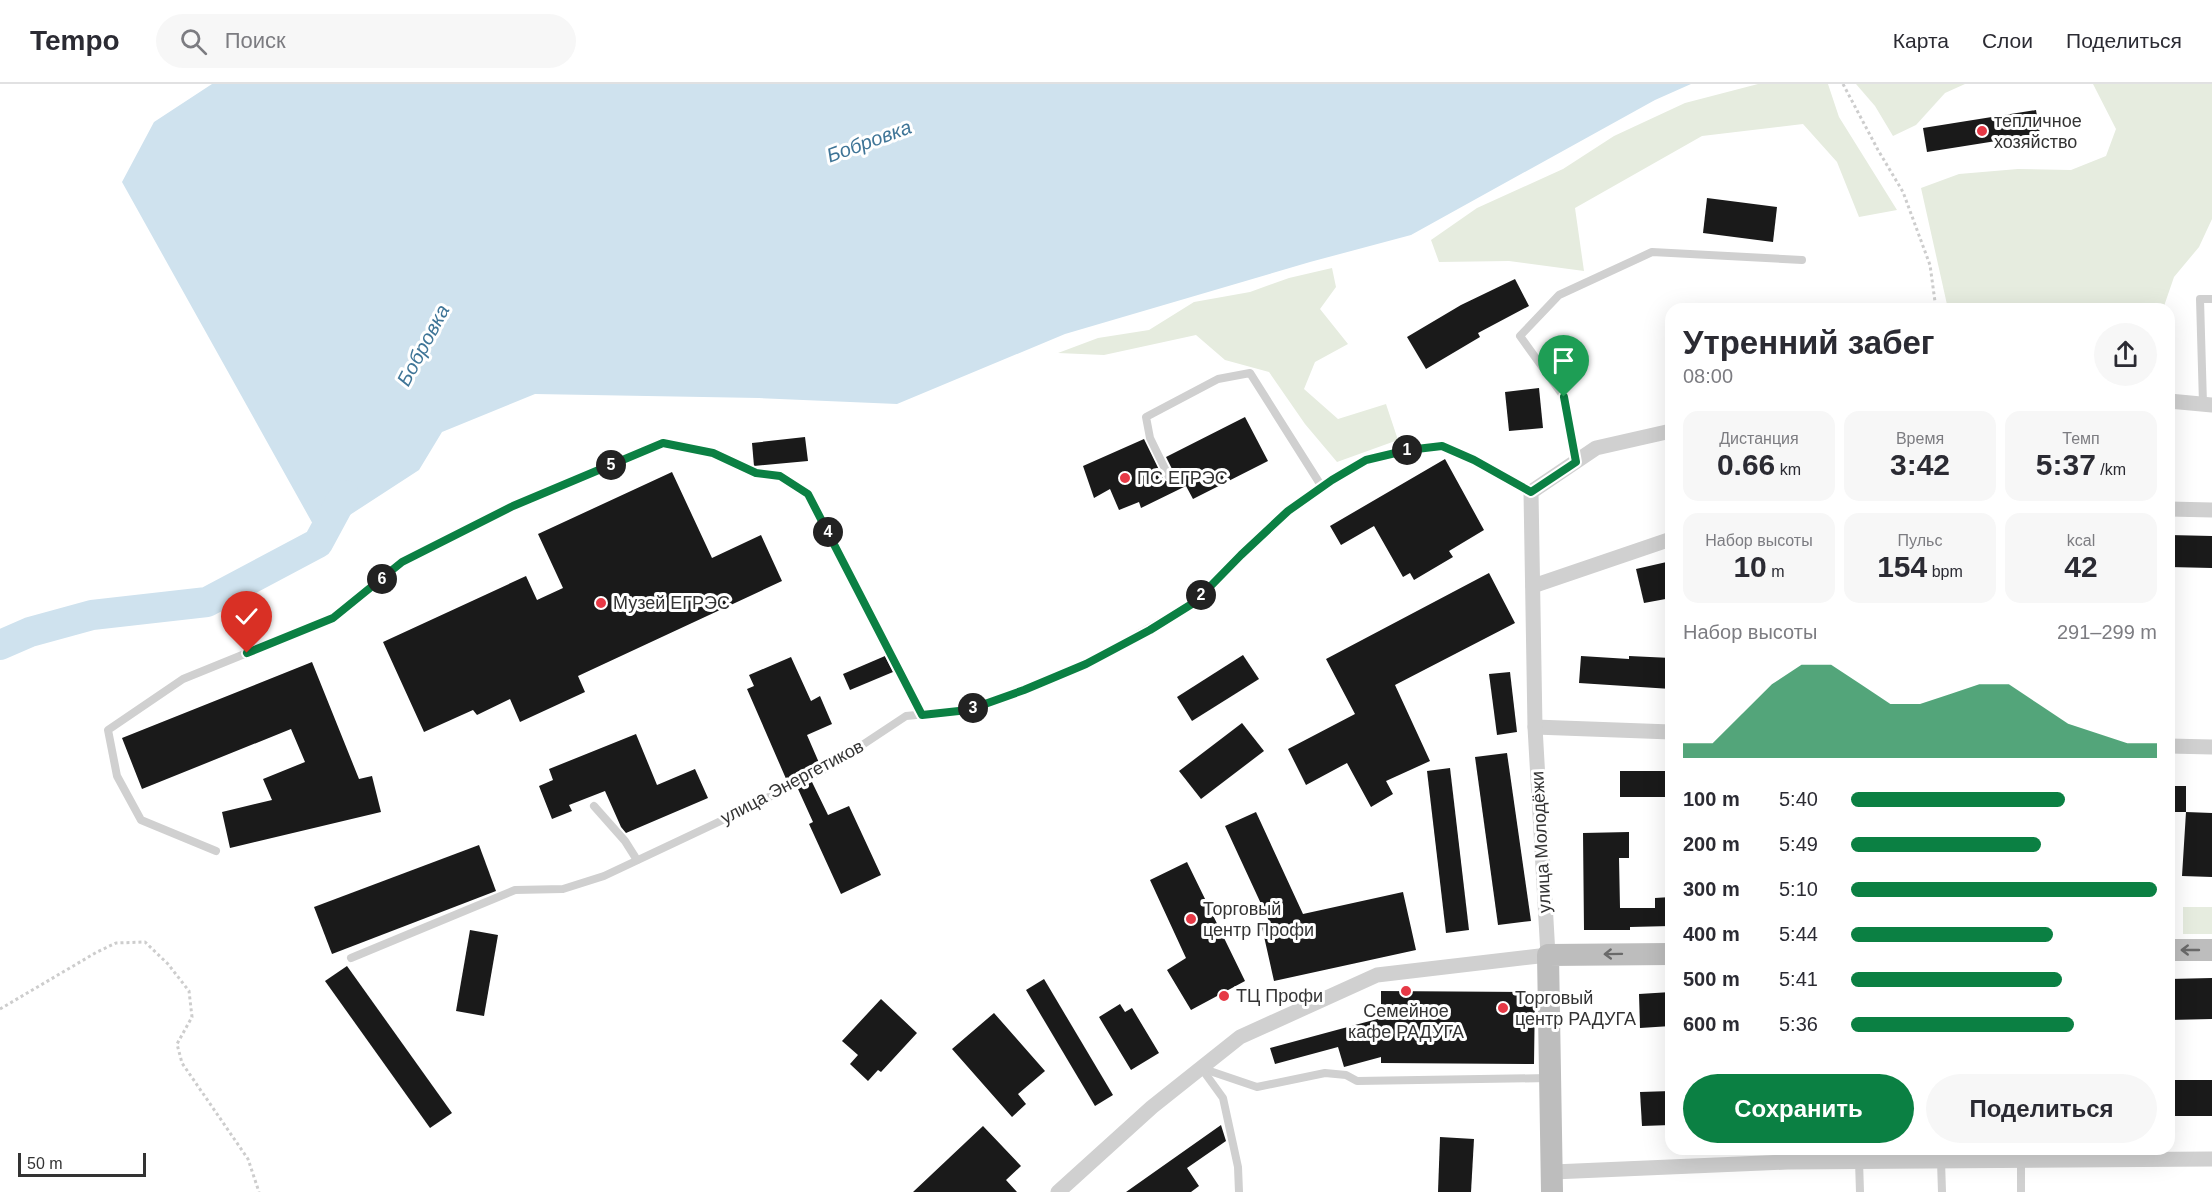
<!DOCTYPE html>
<html lang="ru">
<meta charset="utf-8">
<style>
body{margin:0;font-family:Arial,sans-serif;background:#f7f7f7;color:#2b2b33;height:100vh;display:flex;flex-direction:column;font-size:22px;white-space:nowrap}
*{box-sizing:border-box;margin:0}
p{font-size:20px;color:#7c7c81}
.icon{flex:none;width:33px;height:33px;fill:none;stroke:currentColor;stroke-width:2;stroke-linecap:round;stroke-linejoin:round}
.map{position:relative;flex:1;overflow:hidden}
.drawer{position:absolute;left:1665px;top:219px;width:510px;height:852px;display:flex;flex-direction:column;background:#fff;border-radius:18px;box-shadow:0 6px 24px #0002}
.drawer>*{flex:none}
.scale{position:absolute;left:18px;bottom:15px;width:128px;box-sizing:border-box;padding-left:6px;border:3px solid #333;border-top:0;font-size:16px;line-height:21px;white-space:nowrap;color:#333;-webkit-text-stroke:4px #fff;paint-order:stroke}
.pin{position:absolute;display:grid;place-items:center;width:51px;height:51px;color:#fff;margin:-62px -26px;border-radius:50% 50% 50% 0;rotate:-45deg;box-shadow:0 0 6px #0007}
.pin .icon{rotate:45deg}
.km{position:absolute;width:30px;height:30px;margin:-15px;border-radius:50%;background:#222;color:#fff;font-size:16px;line-height:30px;text-align:center}
.round{display:grid;place-items:center;flex:none;width:63px;height:63px;border-radius:32px;background:#f7f7f7}
.head{display:flex;align-items:center;justify-content:space-between;height:102px;padding:0 18px}
h1{font-size:33px;font-weight:600;line-height:45px}
.metrics{display:grid;grid-template-columns:repeat(3,1fr);gap:9px;height:102px;padding:6px 18px}
.metrics div{display:grid;align-content:center;border-radius:15px;background:#f7f7f7;text-align:center}
.metrics b{font-size:30px;font-weight:600}
.metrics small{font-size:16px;font-weight:400}
.metrics p{font-size:16px}
.chart{height:168px;padding:12px 18px}
.chart p{display:flex;justify-content:space-between}
.chart svg{width:100%;height:108px;margin-top:6px;fill:#0b8043;opacity:.7}
.primary-button{display:flex;gap:12px;margin-top:auto;padding:12px 18px}
.primary-button a{flex:1;height:69px;border-radius:36px;background:#0b8043;color:#fff;font-size:24px;font-weight:600;line-height:69px;text-align:center}
.primary-button a+a{background:#f7f7f7;color:#2b2b33}
ul{padding:0 18px;list-style:none;font-size:20px}
li{display:grid;grid-template-columns:96px 72px 1fr;align-items:center;height:45px}
li i{height:15px;border-radius:8px;background:#0b8043}
header{display:flex;align-items:center;gap:36px;box-sizing:border-box;height:84px;padding:0 30px;background:#fff;border-bottom:2px solid #e1e1e2}
header strong{font-size:28px}
nav{display:flex;gap:33px;margin-inline-start:auto;font-size:21px}
.search{width:420px;height:54px;background:#f7f7f7;display:flex;align-items:center;gap:15px;box-sizing:border-box;padding:0 21px;border-radius:33px;color:#7c7c81;font-size:22px}
.map>svg:first-child{display:block}
.green{fill:#e6ecdf}
.water{fill:#cfe2ee}
.lines{fill:none;stroke-linecap:round;stroke-linejoin:round}
.river{stroke:#cfe2ee;stroke-width:30}
.building{fill:#1a1a1a}
.path{stroke:#cdcdcd;stroke-width:3;stroke-dasharray:3 3;stroke-linecap:butt}
.lane{stroke:#d0d0d0;stroke-width:8}
.street{stroke:#d0d0d0;stroke-width:15}
.secondary{stroke:#bdbdbd;stroke-width:22}
.oneway{stroke:#6a6a6a}
.route-casing{stroke:#fff;stroke-width:12}
.route{stroke:#0b8043;stroke-width:8}
.poi-dot{fill:#e63946;stroke:#fff;stroke-width:2}
.labels{text-anchor:middle;stroke-width:6;stroke-linejoin:round;paint-order:stroke}
.poi-label{font-size:18px;fill:#333;stroke:#fff;text-anchor:start}
.street-label{font-size:18px;fill:#333;stroke:#fff}
.water-label{font-size:20px;font-style:italic;fill:#3f7597;stroke:#fff}
</style>
<header>
<strong>Tempo</strong>
<div class="search"><svg class="icon" aria-label="search" viewBox="0 0 24 24"><circle cx="10" cy="10" r="6"/><path d="M15 15l6 6"/></svg>Поиск</div>
<nav><a>Карта</a><a>Слои</a><a>Поделиться</a></nav>
</header>
<div class="map">
<svg width="2212" height="1108" viewBox="0 0 2212 1108">
<rect width="100%" height="100%" fill="#fff"/>
<!-- green -->
<g class="green">
<polygon points="1758,0 1828,0 1839,33 1897,126 1859,133 1837,78 1803,40 1702,52 1575,124 1584,187 1509,177 1439,178 1431,156 1477,124 1563,85 1614,52 1685,19"/>
<polygon points="1856,0 1965,0 1945,9 1916,41 1893,52 1875,22"/>
<polygon points="2093,0 2212,0 2212,135 2199,163 2174,193 2163,225 1948,225 1921,104 1959,90 2018,85 2071,86 2106,72 2116,45"/>
<polygon points="1332,184 1336,203 1320,225 1348,260 1315,278 1304,305 1338,335 1386,320 1398,356 1337,378 1305,340 1269,288 1225,276 1196,251 1104,271 1058,269 1098,254 1149,246 1194,218 1250,208 1289,194"/>
<rect x="2183" y="823" width="29" height="27"/>
</g>
<!-- water -->
<polygon class="water" points="212,0 1691,0 1655,16 1411,151 1310,178 1065,250 897,320 759,314 535,310 442,348 419,386 319,451 122,98 154,38"/>
<g class="lines">
<!-- river -->
<polyline class="river" points="0,561 30,548 92,531 207,518 318,459 344,411"/>
</g>
<!-- building -->
<g class="building">
<polygon points="2036,26 2040,50 1927,68 1923,44"/>
<polygon points="1707,114 1777,123 1773,158 1703,149"/>
<polygon points="1515,195 1529,222 1478,249 1480,253 1426,285 1407,253 1461,221"/>
<polygon points="1539,304 1543,344 1509,347 1505,308"/>
<polygon points="1245,333 1268,377 1193,415 1186,402 1141,424 1139,418 1119,426 1110,405 1094,414 1083,382 1144,355 1164,396 1171,399 1174,396 1175,391 1166,373"/>
<polygon points="805,353 808,377 754,382 752,359"/>
<polygon points="1445,375 1484,446 1449,467 1453,473 1414,496 1410,489 1403,493 1374,442 1341,461 1330,442"/>
<polygon points="672,388 712,474 761,451 782,497 578,592 585,608 520,638 510,615 477,631 473,626 424,648 383,558 526,492 537,516 563,504 538,450"/>
<polygon points="2169,451 2212,452 2212,484 2169,483"/>
<polygon points="1671,477 1671,514 1644,519 1636,485"/>
<polygon points="1489,489 1515,539 1395,601 1430,677 1386,697 1393,710 1371,723 1347,679 1306,701 1288,665 1355,630 1326,575"/>
<polygon points="1243,571 1259,595 1192,637 1177,613"/>
<polygon points="885,572 893,588 850,606 843,590"/>
<polygon points="1581,572 1629,575 1629,572 1671,574 1671,605 1579,599"/>
<polygon points="791,573 811,617 820,612 832,640 807,651 820,681 787,697 747,605 754,602 749,591"/>
<polygon points="312,578 359,695 372,692 381,728 230,764 222,728 272,716 263,695 305,678 291,645 142,705 122,654"/>
<polygon points="1510,588 1517,648 1497,651 1489,590"/>
<polygon points="1242,639 1264,667 1201,715 1179,687"/>
<polygon points="636,650 657,701 695,685 708,714 626,749 621,743 605,707 569,721 572,727 552,735 539,702 553,696 549,685"/>
<polygon points="1507,669 1531,837 1498,841 1475,673"/>
<polygon points="1450,684 1469,846 1446,849 1427,687"/>
<rect x="1620" y="687" width="51" height="26"/>
<polygon points="812,698 828,731 849,722 881,791 841,810 809,740 813,738 798,705"/>
<rect x="2169" y="702" width="17" height="26"/>
<polygon points="1256,728 1303,830 1403,808 1416,866 1274,897 1261,839 1269,837 1225,742"/>
<polygon points="2186,728 2212,729 2212,793 2182,792"/>
<polygon points="1629,748 1629,774 1619,774 1620,824 1655,824 1655,814 1671,813 1671,842 1630,843 1630,846 1584,846 1583,749"/>
<polygon points="479,761 496,807 332,870 314,823"/>
<polygon points="1187,778 1245,897 1191,926 1167,886 1186,874 1150,796"/>
<polygon points="470,846 498,851 484,932 456,927"/>
<polygon points="347,882 452,1029 430,1044 325,897"/>
<polygon points="2212,894 2212,935 2169,936 2169,895"/>
<polygon points="1044,895 1113,1011 1095,1022 1026,906"/>
<polygon points="1381,907 1535,908 1534,980 1381,979 1381,973 1344,983 1338,963 1275,980 1270,964 1381,934"/>
<polygon points="1671,908 1671,942 1640,944 1639,910"/>
<polygon points="881,915 917,949 881,988 878,986 868,997 850,980 858,971 842,957"/>
<polygon points="1120,920 1125,928 1132,924 1159,969 1131,986 1099,933"/>
<polygon points="994,929 1045,987 1018,1010 1026,1020 1012,1033 952,965"/>
<rect x="2169" y="996" width="43" height="36"/>
<polygon points="1671,1007 1671,1041 1642,1042 1640,1008"/>
<polygon points="1221,1041 1226,1057 1187,1084 1199,1102 1191,1108 1126,1108"/>
<polygon points="983,1042 1021,1082 1006,1096 1017,1108 913,1108"/>
<polygon points="1440,1053 1474,1055 1471,1108 1438,1108"/>
</g>
<g class="lines">
<!-- path -->
<g class="path">
<polyline points="1843,0 1878,66 1903,108 1930,181 1936,225"/>
<polyline points="0,925 97,868 116,859 145,858 168,880 189,907 192,933 177,960 182,979 248,1075 259,1108"/>
</g>
<!-- lane -->
<g class="lane">
<polyline points="2203,320 2200,215 2212,215"/>
<polyline points="1577,378 1564,313 1520,252 1559,211 1652,168 1802,176"/>
<polyline points="1169,393 1150,354 1146,333 1218,295 1250,289 1322,403"/>
<polyline points="594,722 625,757 637,776"/>
<polyline points="216,767 141,736 117,692 108,646 183,595 333,534 402,479 513,421 663,359 713,369 756,389 780,392 809,410 922,631"/>
<polyline points="351,874 515,806 563,805 604,792 727,734 829,683 906,632 968,626 1086,580 1195,518 1241,471 1288,427 1332,396 1366,376 1408,366 1442,362 1474,376 1531,408"/>
<polyline points="1201,984 1257,1003 1325,989 1346,991 1357,997 1549,994"/>
<polyline points="1202,985 1223,1014 1238,1083 1239,1108"/>
<polyline points="1859,1077 1860,1108"/>
<polyline points="1941,1077 1942,1108"/>
<polyline points="2021,1108 2021,1076"/>
</g>
<!-- street -->
<g class="street">
<polyline points="2169,317 2212,321"/>
<polyline points="2169,425 2212,426"/>
<polyline points="1533,502 1671,455"/>
<polyline points="1535,643 1671,648"/>
<polyline points="2169,662 2212,663"/>
<polyline points="1553,1088 1787,1078 2212,1075"/>
<polyline points="1058,1108 1152,1023 1240,953 1377,891 1548,871 1535,643 1531,408 1596,364 1671,347"/>
</g>
<!-- secondary -->
<g class="secondary">
<polyline points="2169,866 2212,866"/>
<polyline points="1552,1108 1548,871 1671,870"/>
</g>
</g>
<!-- one-way arrows -->
<defs><path id="oneway-shaft" d="M-6 0H5M1.5-3L5.5 0L1.5 3" fill="none" stroke-width="1.6" stroke-linecap="round" stroke-linejoin="round" transform="scale(1.5)"/></defs>
<g class="oneway">
<use href="#oneway-shaft" transform="translate(2190 866) rotate(-180)"/>
<use href="#oneway-shaft" transform="translate(1613 870) rotate(179)"/>
</g>
<g class="lines">
<!-- route casing -->
<g class="route-casing">
<polyline id="route" points="247,569 333,534 402,478 513,422 663,359 713,369 756,389 780,392 808,410 922,631 968,626 1024,606 1086,580 1150,546 1195,518 1241,471 1288,427 1332,396 1366,376 1408,366 1442,362 1474,376 1531,408 1576,378 1564,313"/>
</g>
<!-- route -->
<use href="#route" class="route"/>
</g>
<!-- markers -->
<g class="poi-dot">
<circle cx="1982" cy="47" r="6"/>
<circle cx="1125" cy="394" r="6"/>
<circle cx="601" cy="519" r="6"/>
<circle cx="1191" cy="835" r="6"/>
<circle cx="1406" cy="907" r="6"/>
<circle cx="1224" cy="912" r="6"/>
<circle cx="1503" cy="924" r="6"/>
</g>
<g class="labels">
<!-- poi labels -->
<g class="poi-label">
<text x="1994" y="43">тепличное<tspan x="1994" dy="21">хозяйство</tspan></text>
<text x="1137" y="400">ПС ЕГРЭС</text>
<text x="613" y="525">Музей ЕГРЭС</text>
<text x="1203" y="831">Торговый<tspan x="1203" dy="21">центр Профи</tspan></text>
<text x="1236" y="918">ТЦ Профи</text>
<text x="1515" y="920">Торговый<tspan x="1515" dy="21">центр РАДУГА</tspan></text>
<text x="1406" y="933" text-anchor="middle">Семейное<tspan x="1406" dy="21">кафе РАДУГА</tspan></text>
</g>
<!-- street labels -->
<g class="street-label">
<text transform="translate(792 698) rotate(-28)" y="6">улица Энергетиков</text>
<text transform="translate(1541 758) rotate(-93)" y="6">улица Молодёжи</text>
</g>
<!-- water labels -->
<g class="water-label">
<text transform="translate(869 57) rotate(-20)" y="7">Бобровка</text>
<text transform="translate(423 261) rotate(-62)" y="7">Бобровка</text>
</g>
</g>
</svg>
<div class="scale">50 m</div>
<div class="pin" style="left:1564px;top:313px;background:#1e9e55"><svg class="icon" aria-label="arrive" viewBox="0 0 24 24"><path d="M6 21V4h12l-3 4 3 4H6"/></svg></div>
<div class="pin" style="left:247px;top:569px;background:#d93025"><svg class="icon" aria-label="check" viewBox="0 0 24 24"><path d="M5 12l5 5 9-10"/></svg></div>
<b class="km" style="left:1407px;top:366px">1</b>
<b class="km" style="left:1201px;top:511px">2</b>
<b class="km" style="left:973px;top:624px">3</b>
<b class="km" style="left:828px;top:448px">4</b>
<b class="km" style="left:611px;top:381px">5</b>
<b class="km" style="left:382px;top:495px">6</b>
<section class="drawer">
<div class="head"><div><h1>Утренний забег</h1><p>08:00</p></div><a class="round"><svg class="icon" aria-label="share" viewBox="0 0 24 24"><path d="M12 15V3M7 8l5-5 5 5M5 13v7h14v-7"/></svg></a></div>
<div class="metrics">
<div><p>Дистанция</p><b>0.66<small> km</small></b></div>
<div><p>Время</p><b>3:42</b></div>
<div><p>Темп</p><b>5:37<small> /km</small></b></div>
</div>
<div class="metrics">
<div><p>Набор высоты</p><b>10<small> m</small></b></div>
<div><p>Пульс</p><b>154<small> bpm</small></b></div>
<div><p>kcal</p><b>42</b></div>
</div>
<div class="chart"><p><span>Набор высоты</span>291–299 m</p>
<svg viewBox="0 0 160 44" preserveAspectRatio="none"><path d="M0 44V38L10 38L20 26L30 14L40 6L50 6L60 14L70 22L80 22L90 18L100 14L110 14L120 22L130 30L140 34L150 38L160 38V44z"/></svg>
</div>
<ul>
<li><b>100 m</b>5:40<i style="width:70%"></i></li>
<li><b>200 m</b>5:49<i style="width:62%"></i></li>
<li><b>300 m</b>5:10<i style="width:100%"></i></li>
<li><b>400 m</b>5:44<i style="width:66%"></i></li>
<li><b>500 m</b>5:41<i style="width:69%"></i></li>
<li><b>600 m</b>5:36<i style="width:73%"></i></li>
</ul>
<div class="primary-button"><a>Сохранить</a><a>Поделиться</a></div>
</section>
</div>
